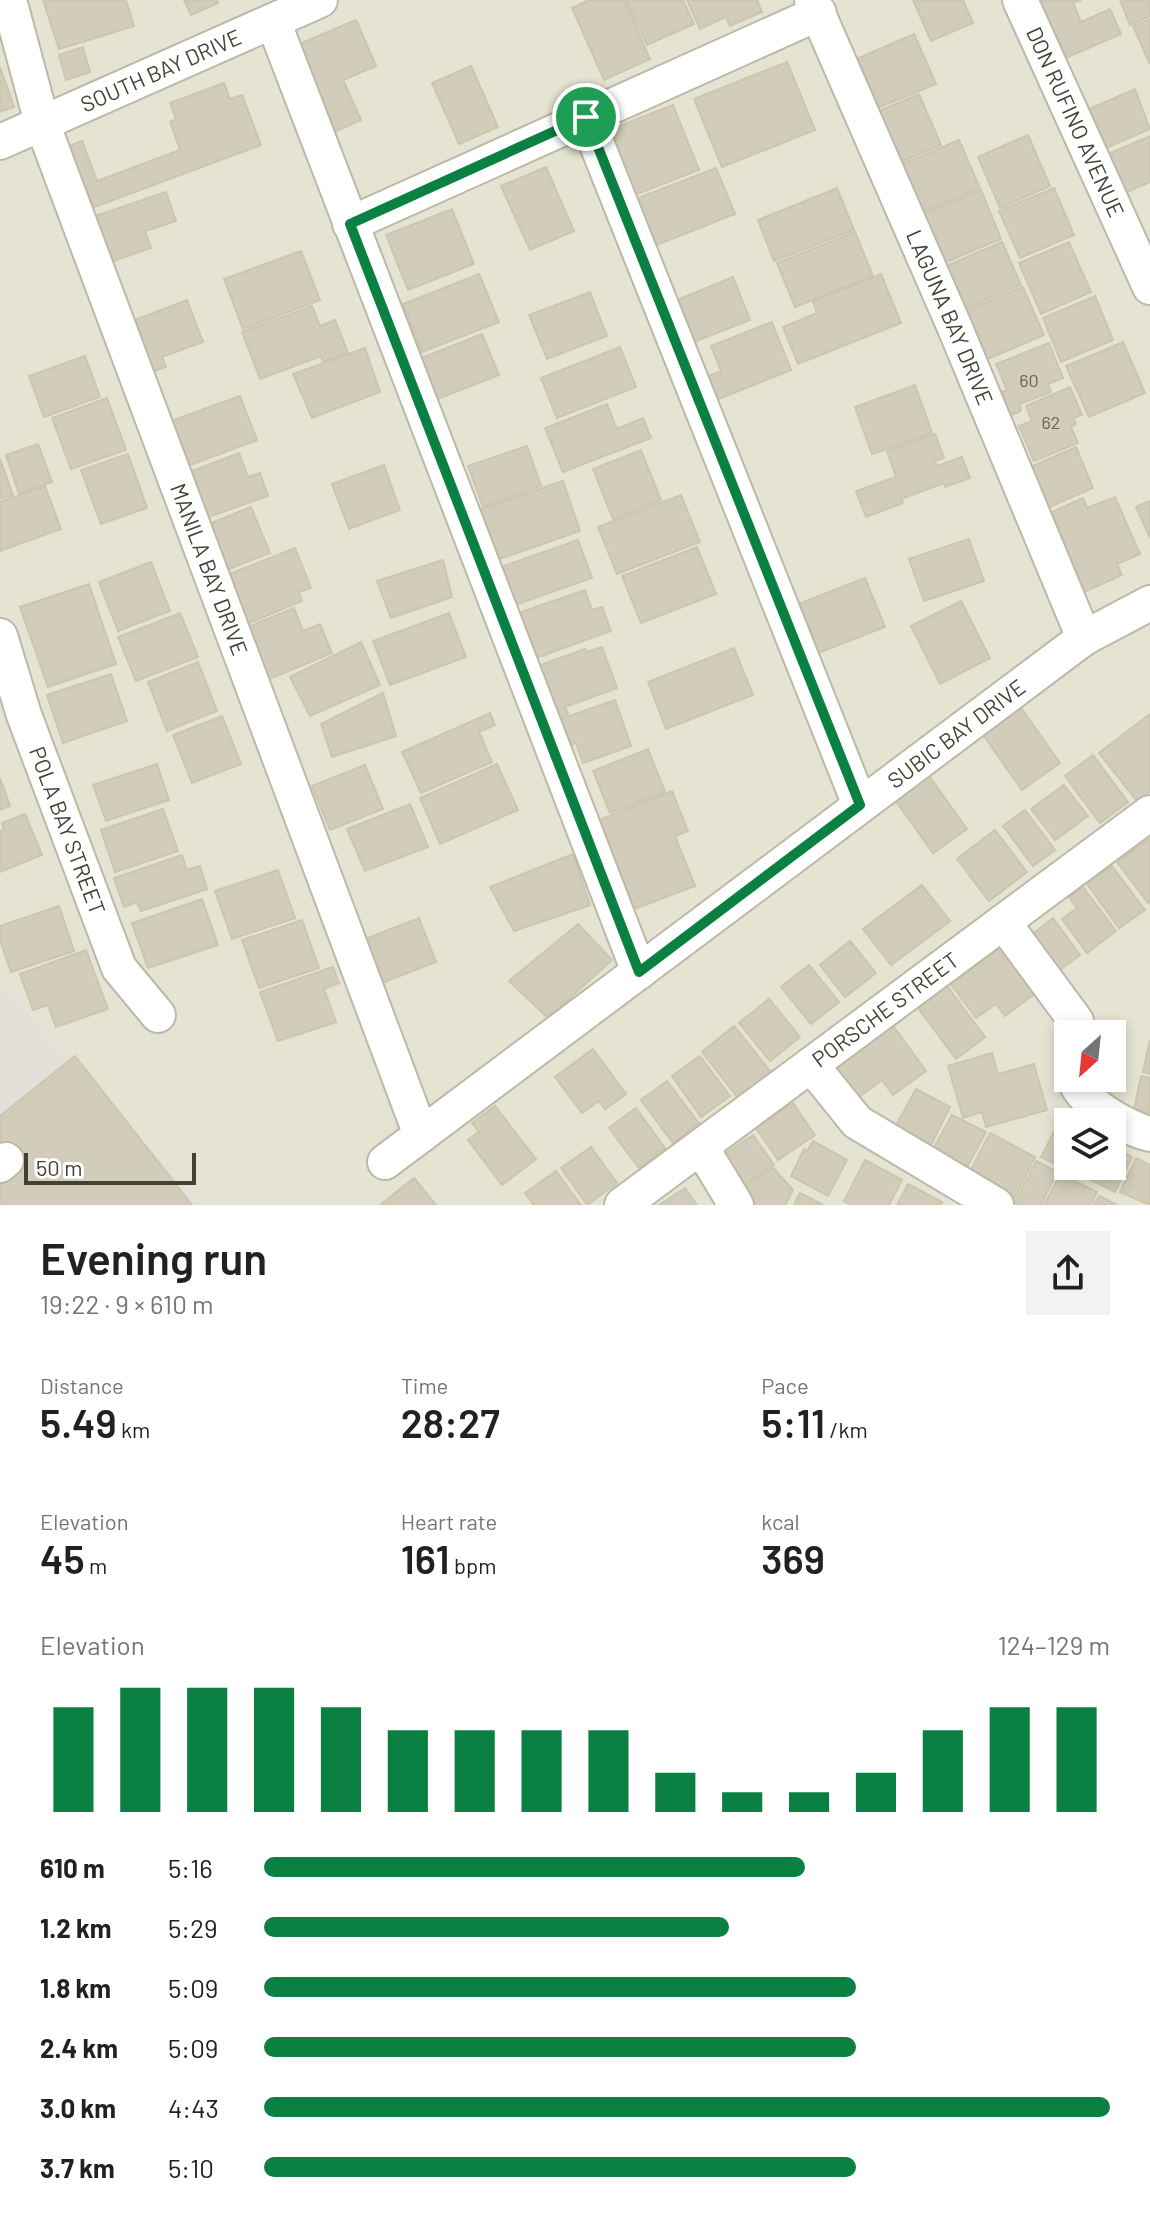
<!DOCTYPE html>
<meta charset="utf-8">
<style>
body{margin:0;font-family:Barlow,sans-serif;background:#f2f2f2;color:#202124;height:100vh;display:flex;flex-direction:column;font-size:30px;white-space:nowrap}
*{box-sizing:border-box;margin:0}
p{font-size:26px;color:#757577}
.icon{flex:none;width:44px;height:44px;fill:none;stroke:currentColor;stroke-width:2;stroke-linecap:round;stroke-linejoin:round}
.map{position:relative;height:1205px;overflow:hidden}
.drawer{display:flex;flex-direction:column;background:#fff;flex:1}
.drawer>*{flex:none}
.needle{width:52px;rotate:207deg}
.controls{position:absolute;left:1054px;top:1020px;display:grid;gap:16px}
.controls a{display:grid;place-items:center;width:72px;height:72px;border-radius:0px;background:#fff;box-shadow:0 4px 12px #0003;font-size:40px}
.scale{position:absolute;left:24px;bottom:20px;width:172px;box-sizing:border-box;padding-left:8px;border:4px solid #434034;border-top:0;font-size:22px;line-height:28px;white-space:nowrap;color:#434034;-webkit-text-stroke:6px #fff;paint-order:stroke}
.pin{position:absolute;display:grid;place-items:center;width:68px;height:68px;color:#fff;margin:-34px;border:4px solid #fff;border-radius:50%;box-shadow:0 2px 8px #0007}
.round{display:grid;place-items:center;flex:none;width:84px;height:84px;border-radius:0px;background:#f2f2f2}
.summary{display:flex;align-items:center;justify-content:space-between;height:136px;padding:0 40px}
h1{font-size:44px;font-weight:600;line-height:60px}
.metrics{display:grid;grid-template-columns:repeat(3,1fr);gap:12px;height:136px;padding:8px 40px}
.metrics div{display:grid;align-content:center}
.metrics b{font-size:40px;font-weight:600}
.metrics small{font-size:22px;font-weight:400}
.metrics p{font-size:22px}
.chart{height:224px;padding:16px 40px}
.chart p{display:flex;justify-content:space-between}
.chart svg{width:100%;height:144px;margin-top:8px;stroke:#0b8043;stroke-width:6}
ul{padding:0 40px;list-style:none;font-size:26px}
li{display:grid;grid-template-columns:128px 96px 1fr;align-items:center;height:60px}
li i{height:20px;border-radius:10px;background:#0b8043}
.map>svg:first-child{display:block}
.residential{fill:#e5e3d2;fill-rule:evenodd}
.industrial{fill:#e3e0d9}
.building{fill:#d2cdba;stroke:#ccc6ae;stroke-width:2}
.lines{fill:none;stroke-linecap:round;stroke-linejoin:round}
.minor-casing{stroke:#bcb9a7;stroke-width:38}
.minor{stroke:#fff;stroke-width:34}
.route-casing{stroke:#fff;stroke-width:16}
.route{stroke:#0b8043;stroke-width:10}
.labels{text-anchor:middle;stroke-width:6;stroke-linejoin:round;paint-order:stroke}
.number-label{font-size:18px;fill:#676356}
.street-label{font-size:22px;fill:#434034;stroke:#fff}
</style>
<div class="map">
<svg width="1150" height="1205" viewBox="0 0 1150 1205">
<rect width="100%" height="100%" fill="#f1f0e4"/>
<!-- residential -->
<path class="residential" d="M0,0H1150V1205H202L0,980ZM1068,1034H1112V1078H1068ZM1068,1122H1112V1166H1068Z"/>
<!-- industrial -->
<polygon class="industrial" points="0,980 63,1051 202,1205 0,1205"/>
<!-- building -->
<g class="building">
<polygon points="43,0 126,0 134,26 59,49"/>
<polygon points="184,0 217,0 218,3 191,15"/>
<polygon points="589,0 624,0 650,59 604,80 572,8"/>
<polygon points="626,0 683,0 694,24 647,45"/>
<polygon points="687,0 757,0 762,12 730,26 726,17 700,29"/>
<polygon points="913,0 963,0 973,23 931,41"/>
<polygon points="1035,0 1081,0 1073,3 1081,22 1110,9 1121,34 1061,60"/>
<polygon points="1120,0 1150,0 1150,16 1130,25"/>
<polygon points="1150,19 1150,64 1133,26"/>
<polygon points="356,20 376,66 343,80 361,120 330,134 292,47"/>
<polygon points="914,34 936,84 868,112 847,63"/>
<polygon points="83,47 90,72 66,80 59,55"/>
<polygon points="787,62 815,130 722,167 694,99"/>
<polygon points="471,66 498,127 459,144 432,83"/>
<polygon points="0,67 14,107 0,112"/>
<polygon points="224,83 230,99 242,95 261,145 81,212 58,150 82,141 97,181 180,150 170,122 176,119 170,103"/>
<polygon points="1135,89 1150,129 1097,152 1080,113"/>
<polygon points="919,94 941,145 889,167 867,116"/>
<polygon points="673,105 699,170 622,200 596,135"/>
<polygon points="1028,135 1050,186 1000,208 978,157"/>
<polygon points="1150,136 1150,182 1118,196 1101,157"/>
<polygon points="959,140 980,188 911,217 891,169"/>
<polygon points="546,167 574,231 530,250 501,186"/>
<polygon points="716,168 735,214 644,250 625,203"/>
<polygon points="837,188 854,230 774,261 758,220"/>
<polygon points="1054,188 1074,235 1020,258 999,211"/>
<polygon points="981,190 1001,239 932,268 911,219"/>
<polygon points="166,192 176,221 145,231 151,248 102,265 86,219"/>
<polygon points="452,209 474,264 408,290 386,235"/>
<polygon points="855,232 873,276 795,307 777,263"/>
<polygon points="1002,242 1021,285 952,314 934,271"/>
<polygon points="1069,242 1091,292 1041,314 1019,263"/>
<polygon points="301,251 320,300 243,329 224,279"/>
<polygon points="479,274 499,322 422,352 403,304"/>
<polygon points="881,274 901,323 798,364 783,327 817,313 813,301"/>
<polygon points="733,277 750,320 689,344 672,302"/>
<polygon points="1023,287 1044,335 974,365 953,316"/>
<polygon points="590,292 607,336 547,359 529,315"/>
<polygon points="1095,296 1113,340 1061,362 1043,318"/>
<polygon points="187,300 203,342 162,357 166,367 141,376 122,325"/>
<polygon points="312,306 320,326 335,320 348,353 323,362 321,356 260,379 242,332"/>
<polygon points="772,322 791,370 706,404 697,381 721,371 711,346"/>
<polygon points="482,334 499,375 430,402 414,361"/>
<polygon points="1123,342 1145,393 1089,417 1066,366"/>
<polygon points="1049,343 1063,378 1048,384 1051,392 1020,404 1021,411 1007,417 998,394 1007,390 996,364"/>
<polygon points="620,347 636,387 557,418 541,378"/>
<polygon points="365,348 380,392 312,418 293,374"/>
<polygon points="85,356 100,397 44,417 29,376"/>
<polygon points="915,385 932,433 872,454 855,407"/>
<polygon points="1070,387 1082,415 1073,418 1076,424 1071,427 1078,443 1034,461 1019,426 1032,421 1026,406"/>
<polygon points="240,396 257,440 177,470 160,425"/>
<polygon points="107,398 126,450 71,469 52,418"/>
<polygon points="607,404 617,429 643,418 651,438 563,472 545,428"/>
<polygon points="935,434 944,458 935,461 937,466 962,457 970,478 945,487 944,483 901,499 903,503 866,517 856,491 896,477 887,451"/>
<polygon points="38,444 52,482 19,494 6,455"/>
<polygon points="527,446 541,486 483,507 468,466"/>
<polygon points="1076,447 1093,488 1038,512 1021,471"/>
<polygon points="641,450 661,500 613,519 593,469"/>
<polygon points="239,453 248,477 260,473 268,496 200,520 189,492 199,488 192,471"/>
<polygon points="128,454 147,508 101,524 81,470"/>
<polygon points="0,459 13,495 0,499"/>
<polygon points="384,465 400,510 349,529 332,484"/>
<polygon points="563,481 580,531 491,562 473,512"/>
<polygon points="45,486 61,529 0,551 0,502"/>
<polygon points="681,495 700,542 617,574 598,527"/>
<polygon points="1115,497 1140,554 1117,564 1122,575 1075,596 1041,517 1083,498 1087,508"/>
<polygon points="1150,501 1150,538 1136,507"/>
<polygon points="251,507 270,553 214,575 196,529"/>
<polygon points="969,539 984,581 924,601 909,559"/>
<polygon points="578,540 592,578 512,606 498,568"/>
<polygon points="697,547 716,594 641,623 622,576"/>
<polygon points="295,548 311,588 299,592 302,601 247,624 227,575"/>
<polygon points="443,560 452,597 391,618 377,581"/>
<polygon points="151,562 170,611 118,631 99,582"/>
<polygon points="865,578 885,627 813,655 793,606"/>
<polygon points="89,584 116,664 48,687 20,607"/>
<polygon points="585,590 592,610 602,607 611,631 528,661 512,615"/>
<polygon points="961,601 990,658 940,684 911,626"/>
<polygon points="294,608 303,631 320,624 332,653 260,683 238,631"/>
<polygon points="180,613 198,657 136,681 118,637"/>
<polygon points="449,613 466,657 390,685 373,641"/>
<polygon points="361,642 380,685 310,716 290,677"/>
<polygon points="602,647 617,688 565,707 568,714 547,721 538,666 585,649 587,652"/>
<polygon points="734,648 753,695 666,729 648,682"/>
<polygon points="198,662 217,711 167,731 148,682"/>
<polygon points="111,674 127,721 63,743 47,695"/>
<polygon points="383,693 396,736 332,757 321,724"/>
<polygon points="615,700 631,746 583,763 576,743 559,749 549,723"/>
<polygon points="1019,705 1060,763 1022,790 981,732"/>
<polygon points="490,713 495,725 479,732 492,762 421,793 402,752"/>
<polygon points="1150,714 1150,791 1137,801 1099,753"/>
<polygon points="222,716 241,764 192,783 173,735"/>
<polygon points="648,749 665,792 610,813 593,771"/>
<polygon points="1093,755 1128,802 1100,823 1065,776"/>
<polygon points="157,764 169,800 106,821 93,785"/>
<polygon points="497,764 518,810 440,844 420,798"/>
<polygon points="365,765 383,809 330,830 312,786"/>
<polygon points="927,773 967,829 933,853 893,797"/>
<polygon points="0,778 10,806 0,810"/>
<polygon points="1064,785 1088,816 1055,840 1031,809"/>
<polygon points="672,791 688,831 675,836 695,886 627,912 592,823"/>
<polygon points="410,804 428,847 365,871 347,829"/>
<polygon points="163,809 178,851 115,872 101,830"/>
<polygon points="1025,810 1055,850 1033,866 1003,826"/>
<polygon points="25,814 42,855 0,872 0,831 4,830 2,823"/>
<polygon points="995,830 1027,872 989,901 957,859"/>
<polygon points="1150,838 1150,902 1148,903 1117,862"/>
<polygon points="573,854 590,905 514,931 490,887"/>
<polygon points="182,855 187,870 200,866 207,889 141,911 137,902 124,907 114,878"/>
<polygon points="1112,866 1145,910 1119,928 1087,884"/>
<polygon points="278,870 295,918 232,939 215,891"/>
<polygon points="922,885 950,921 891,965 863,929"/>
<polygon points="1083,887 1116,931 1087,953 1062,919 1077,908 1069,897"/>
<polygon points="202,899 218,945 148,968 132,923"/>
<polygon points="59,906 74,951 11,972 0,940 0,926"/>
<polygon points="419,918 436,962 377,985 360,941"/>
<polygon points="1053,918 1080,955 1057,972 1030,936"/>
<polygon points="302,920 319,968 259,988 242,940"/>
<polygon points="578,924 612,960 548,1018 509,981"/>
<polygon points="1012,939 1046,985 1005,1016 996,1004 976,1018 951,984"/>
<polygon points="850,941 876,973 845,997 820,965"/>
<polygon points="86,950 108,1009 56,1027 48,1005 33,1010 20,974"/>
<polygon points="809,965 839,1002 811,1024 781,987"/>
<polygon points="333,967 339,983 324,989 336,1022 278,1041 260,992"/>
<polygon points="947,986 985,1037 956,1059 918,1008"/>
<polygon points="769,999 800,1037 770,1061 739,1023"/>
<polygon points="891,1023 926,1071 893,1095 882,1080 848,1105 824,1072"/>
<polygon points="734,1026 771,1072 738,1098 702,1052"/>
<polygon points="1150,1040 1150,1074 1143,1072"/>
<polygon points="593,1049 626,1094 605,1109 599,1101 582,1113 555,1077"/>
<polygon points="992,1053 998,1074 1034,1064 1047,1110 986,1127 982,1112 963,1118 948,1066"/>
<polygon points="75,1056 192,1205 0,1205 0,1116"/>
<polygon points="700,1056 730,1096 701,1117 672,1076"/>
<polygon points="1141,1076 1150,1078 1150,1113 1134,1109"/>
<polygon points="667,1081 699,1123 673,1143 641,1100"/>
<polygon points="916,1089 950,1107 931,1145 895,1127"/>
<polygon points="793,1103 815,1135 778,1160 756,1128"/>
<polygon points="495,1106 536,1159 502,1185 468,1140 479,1132 472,1123"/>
<polygon points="636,1108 665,1148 639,1168 609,1128"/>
<polygon points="952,1115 986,1132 966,1169 932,1151"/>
<polygon points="1060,1120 1068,1124 1068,1166 1085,1166 1080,1176 1041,1157"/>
<polygon points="990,1133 1035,1157 1014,1199 968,1175"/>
<polygon points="753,1135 774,1165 733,1192 712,1163"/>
<polygon points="813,1141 847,1160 828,1196 791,1176 804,1149 807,1151"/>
<polygon points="591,1147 617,1183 587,1205 561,1168"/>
<polygon points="1112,1147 1132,1157 1115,1192 1083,1176 1088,1166 1112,1166"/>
<polygon points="1136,1158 1150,1165 1150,1205 1120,1192"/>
<polygon points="865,1160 902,1180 889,1205 851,1205 844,1201"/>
<polygon points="1036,1161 1057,1172 1041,1205 1020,1205 1015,1203"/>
<polygon points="773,1168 793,1190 785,1205 750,1205 739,1191"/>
<polygon points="556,1171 581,1205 534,1205 525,1193"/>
<polygon points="1060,1174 1097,1192 1091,1205 1044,1205"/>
<polygon points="414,1178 436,1205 380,1205"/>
<polygon points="908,1184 942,1202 940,1205 897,1205"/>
<polygon points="685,1188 697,1205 659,1205"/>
<polygon points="800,1193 823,1205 794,1205"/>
<polygon points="1099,1196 1117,1205 1094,1205"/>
</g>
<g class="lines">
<!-- minor casing -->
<g class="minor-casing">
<g id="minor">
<path id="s1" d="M9,0L42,123L421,1135"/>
<path id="s2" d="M812,0L955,328L1084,638"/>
<path id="s3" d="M1020,0L1150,287"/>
<polyline points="273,21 639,972"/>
<polyline points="586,117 860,805"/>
<path id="s4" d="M0,142L320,0"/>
<polyline points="350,224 819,13"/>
<path id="s5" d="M0,636L24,715L119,968L158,1015"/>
<polyline points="1003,922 1076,1021 1075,1034"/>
<polyline points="811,1065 857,1122 996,1205"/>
<path d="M1075,1078C1078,1101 1128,1129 1150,1134"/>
<polyline points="701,1147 736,1205"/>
<path id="s6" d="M385,1162L1084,638L1150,603"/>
<polyline points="0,1165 6,1160"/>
<path id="s7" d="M622,1205L1150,813"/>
</g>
</g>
<!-- minor -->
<use href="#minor" class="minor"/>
</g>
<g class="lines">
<!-- route casing -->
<g class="route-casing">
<polygon id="route" points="586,117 860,805 639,972 350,224"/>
</g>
<!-- route -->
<use href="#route" class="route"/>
</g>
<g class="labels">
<!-- number labels -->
<g class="number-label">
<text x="1029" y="387">60</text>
<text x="1051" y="429">62</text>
</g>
<!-- street labels -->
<g class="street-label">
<text dy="8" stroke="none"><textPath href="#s4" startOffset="176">SOUTH BAY DRIVE</textPath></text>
<text dy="8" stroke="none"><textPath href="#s3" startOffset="134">DON RUFINO AVENUE</textPath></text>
<text dy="8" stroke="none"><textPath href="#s2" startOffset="346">LAGUNA BAY DRIVE</textPath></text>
<text dy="8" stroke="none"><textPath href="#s1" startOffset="604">MANILA BAY DRIVE</textPath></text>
<text dy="8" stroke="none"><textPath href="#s6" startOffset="714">SUBIC BAY DRIVE</textPath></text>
<text dy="8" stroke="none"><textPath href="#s5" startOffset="206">POLA BAY STREET</textPath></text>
<text dy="8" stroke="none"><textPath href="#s7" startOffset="328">PORSCHE STREET</textPath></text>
</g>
</g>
</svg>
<div class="controls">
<a><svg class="needle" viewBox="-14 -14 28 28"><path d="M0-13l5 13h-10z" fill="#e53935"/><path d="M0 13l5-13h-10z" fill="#757577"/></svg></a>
<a><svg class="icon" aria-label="layers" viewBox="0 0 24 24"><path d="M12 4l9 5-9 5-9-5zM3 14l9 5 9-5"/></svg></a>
</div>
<div class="scale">50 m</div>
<div class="pin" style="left:586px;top:117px;background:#1e9e55"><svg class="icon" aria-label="arrive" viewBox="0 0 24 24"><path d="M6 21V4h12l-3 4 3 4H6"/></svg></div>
</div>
<section class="drawer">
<div class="summary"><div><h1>Evening run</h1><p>19:22 · 9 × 610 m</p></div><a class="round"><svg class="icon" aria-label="share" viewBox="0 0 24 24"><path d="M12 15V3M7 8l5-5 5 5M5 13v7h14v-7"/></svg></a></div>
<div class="metrics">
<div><p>Distance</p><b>5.49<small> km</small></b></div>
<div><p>Time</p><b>28:27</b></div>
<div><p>Pace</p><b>5:11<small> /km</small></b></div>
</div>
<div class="metrics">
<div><p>Elevation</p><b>45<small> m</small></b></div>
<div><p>Heart rate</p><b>161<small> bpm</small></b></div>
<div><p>kcal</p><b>369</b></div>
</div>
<div class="chart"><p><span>Elevation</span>124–129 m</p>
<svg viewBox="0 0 160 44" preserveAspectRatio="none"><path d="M5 44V12M15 44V6M25 44V6M35 44V6M45 44V12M55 44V19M65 44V19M75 44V19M85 44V19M95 44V32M105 44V38M115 44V38M125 44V32M135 44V19M145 44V12M155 44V12"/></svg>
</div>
<ul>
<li><b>610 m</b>5:16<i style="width:64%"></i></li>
<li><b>1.2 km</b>5:29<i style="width:55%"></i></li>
<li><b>1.8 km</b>5:09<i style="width:70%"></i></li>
<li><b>2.4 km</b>5:09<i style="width:70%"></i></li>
<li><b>3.0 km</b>4:43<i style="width:100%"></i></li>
<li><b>3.7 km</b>5:10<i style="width:70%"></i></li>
</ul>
</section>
